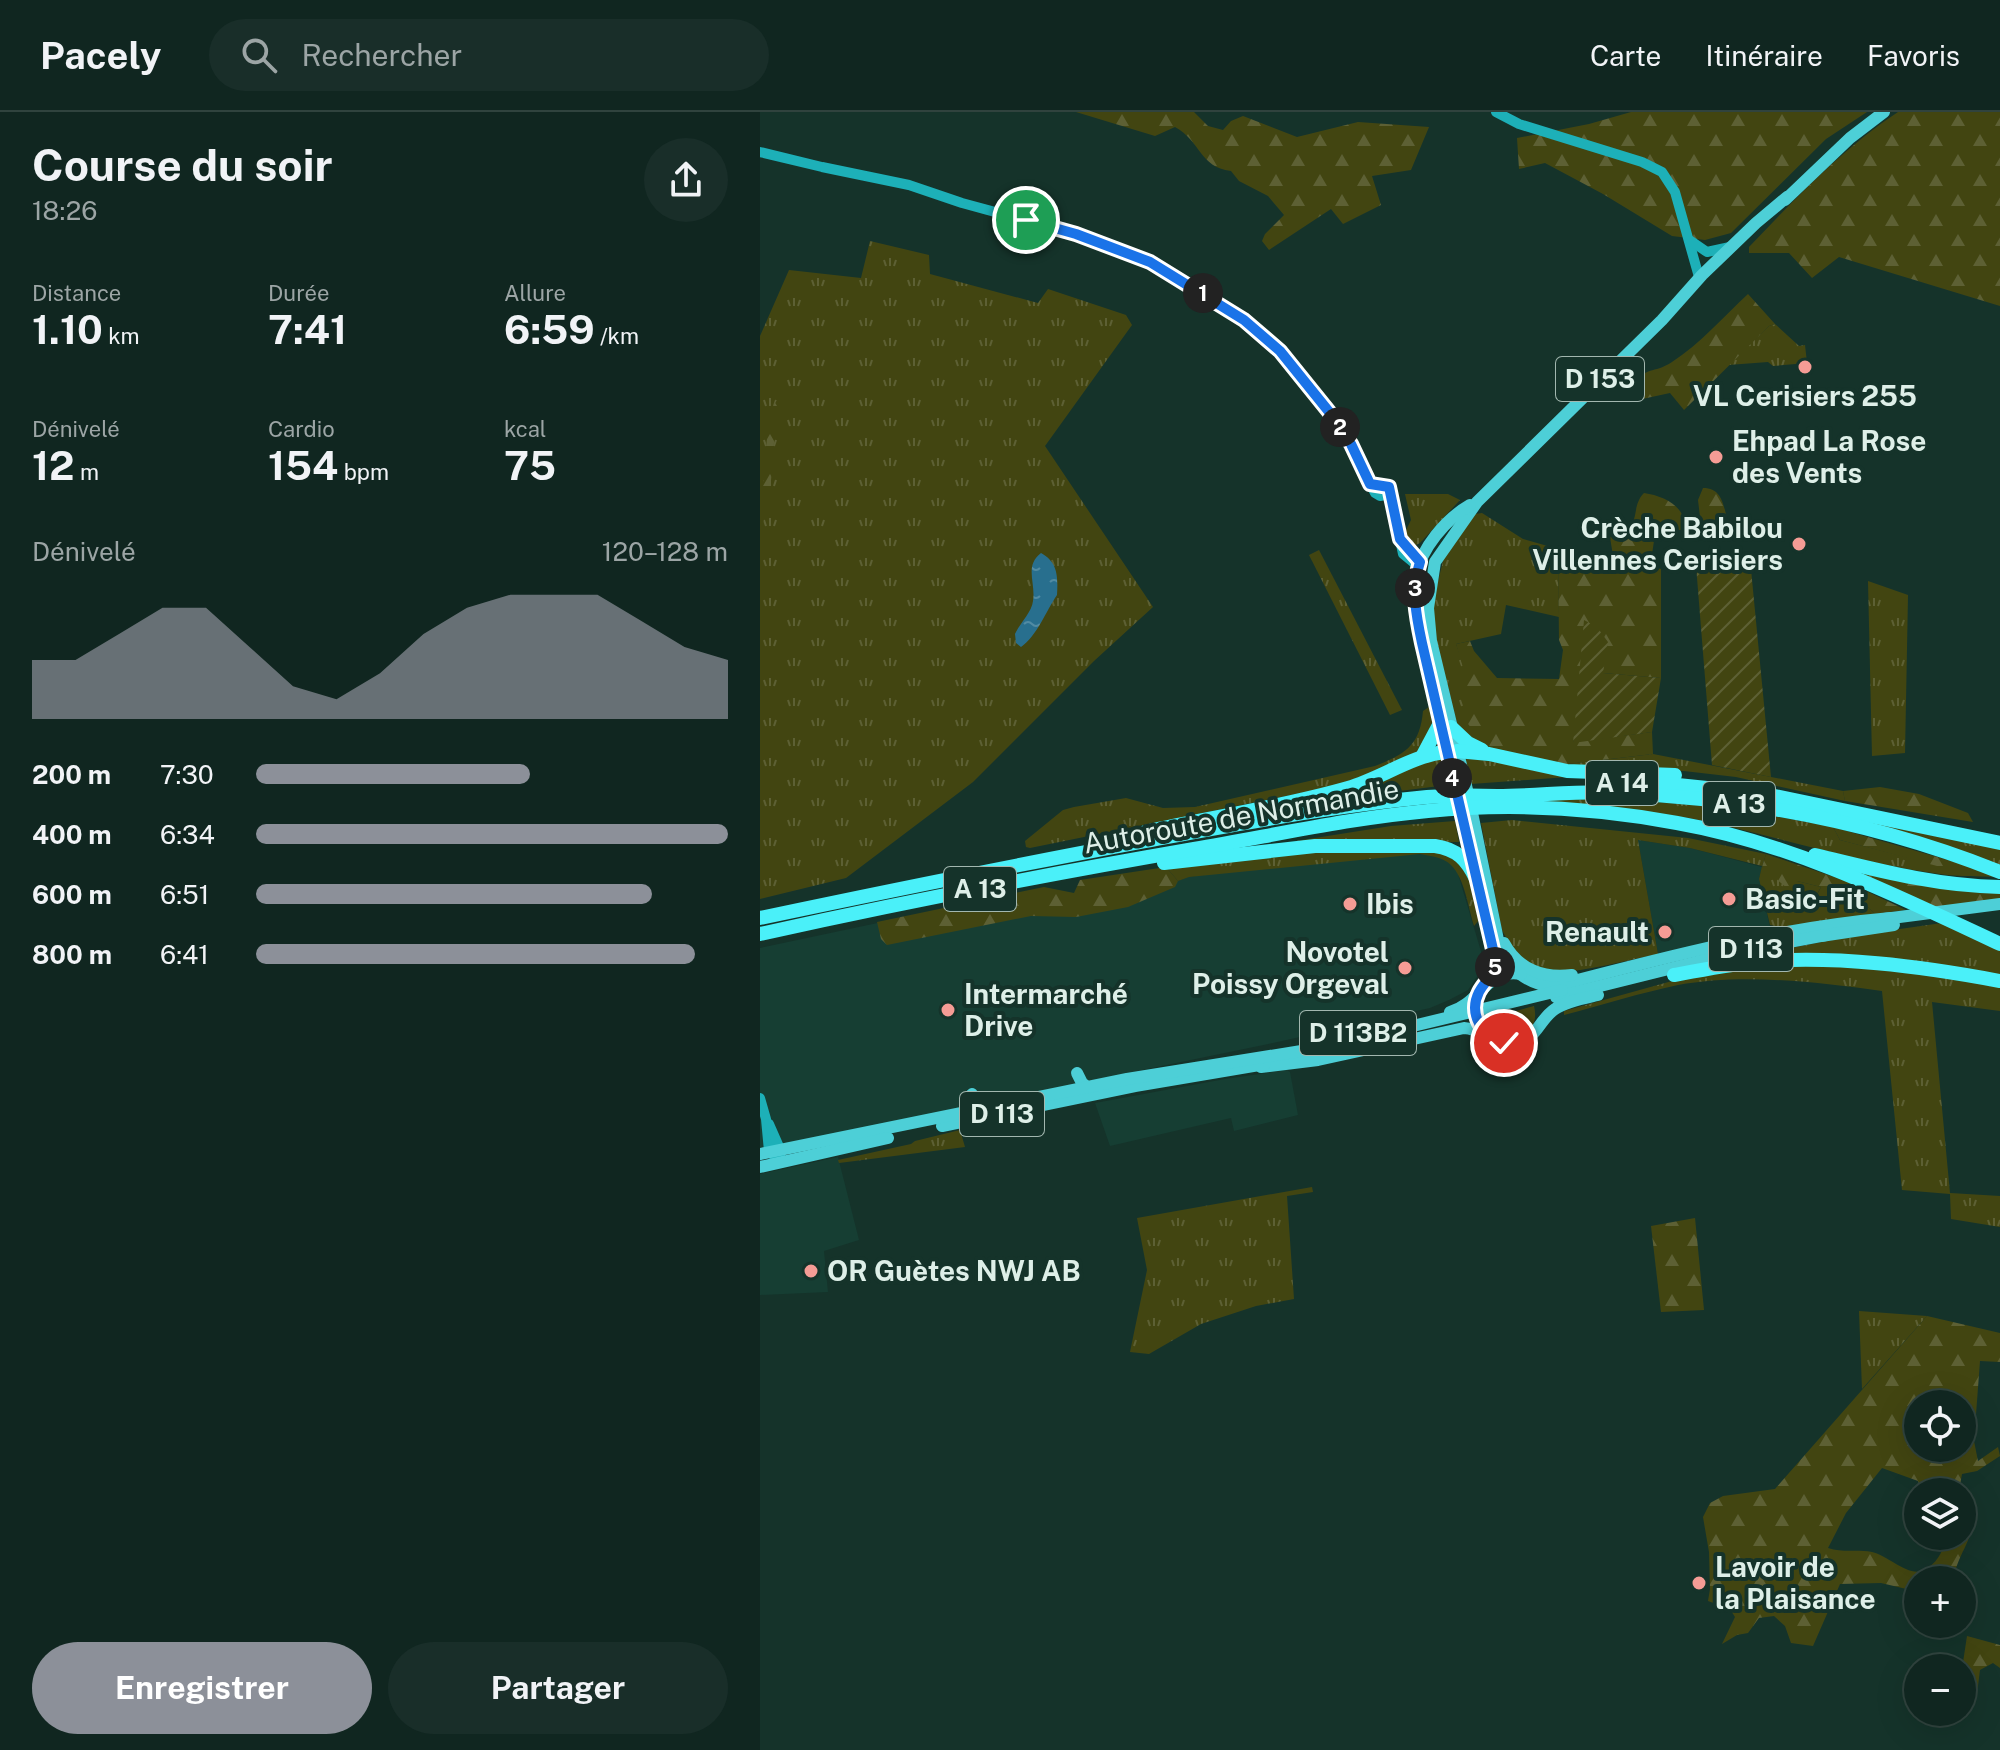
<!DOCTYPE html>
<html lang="fr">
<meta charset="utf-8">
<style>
body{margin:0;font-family:"Public Sans",sans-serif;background:#192e29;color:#f1f3f6;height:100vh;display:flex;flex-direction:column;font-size:30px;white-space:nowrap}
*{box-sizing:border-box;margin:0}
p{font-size:26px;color:#9ca5a5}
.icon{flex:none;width:44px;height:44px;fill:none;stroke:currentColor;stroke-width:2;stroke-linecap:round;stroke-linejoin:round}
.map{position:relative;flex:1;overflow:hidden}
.details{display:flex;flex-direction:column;background:#102620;width:760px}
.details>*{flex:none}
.buttons{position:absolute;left:1144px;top:1278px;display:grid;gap:16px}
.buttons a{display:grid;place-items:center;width:72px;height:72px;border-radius:50%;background:#102620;box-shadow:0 8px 32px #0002,0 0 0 2px #30433e;font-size:40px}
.pin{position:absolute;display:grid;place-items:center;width:68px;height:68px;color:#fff;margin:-34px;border:4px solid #fff;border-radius:50%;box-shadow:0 2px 8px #0007}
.km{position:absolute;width:40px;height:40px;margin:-20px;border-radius:50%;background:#222;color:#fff;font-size:22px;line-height:40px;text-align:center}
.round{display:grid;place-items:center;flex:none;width:84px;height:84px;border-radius:42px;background:#192e29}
.summary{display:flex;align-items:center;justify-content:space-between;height:136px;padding:0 32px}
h1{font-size:44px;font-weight:700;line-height:60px}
.stats{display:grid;grid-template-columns:repeat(3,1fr);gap:12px;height:136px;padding:8px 32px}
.stats div{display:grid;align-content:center}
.stats b{font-size:40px;font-weight:700}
.stats small{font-size:22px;font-weight:400}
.stats p{font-size:22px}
.chart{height:224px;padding:16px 32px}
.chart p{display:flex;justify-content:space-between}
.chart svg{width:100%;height:144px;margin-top:8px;fill:#8c9099;opacity:.7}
.primary-button{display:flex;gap:16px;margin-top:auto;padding:16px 32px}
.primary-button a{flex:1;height:92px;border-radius:48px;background:#8c9099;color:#fff;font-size:32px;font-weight:700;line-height:92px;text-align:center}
.primary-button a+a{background:#192e29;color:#f1f3f6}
ul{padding:0 32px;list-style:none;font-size:26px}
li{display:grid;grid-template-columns:128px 96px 1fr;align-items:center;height:60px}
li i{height:20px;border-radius:10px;background:#8c9099}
header{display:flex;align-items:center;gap:48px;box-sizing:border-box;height:112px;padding:0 40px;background:#102620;border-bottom:2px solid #30433e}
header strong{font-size:38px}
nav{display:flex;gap:44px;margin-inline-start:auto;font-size:28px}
.search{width:560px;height:72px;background:#192e29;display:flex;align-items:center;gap:20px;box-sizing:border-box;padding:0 28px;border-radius:44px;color:#9ca5a5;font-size:30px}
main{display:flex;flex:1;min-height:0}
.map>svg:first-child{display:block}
.built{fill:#163e33}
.grass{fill:url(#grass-tufts)}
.forest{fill:url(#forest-firs);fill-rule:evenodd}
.garden{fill:url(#garden-furrows)}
.water{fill:url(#water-ripples)}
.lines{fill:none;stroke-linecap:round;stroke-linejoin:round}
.secondary{stroke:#1db0b8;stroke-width:10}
.primary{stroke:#4dcfd7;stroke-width:12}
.highway{stroke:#4af0f9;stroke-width:14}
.route-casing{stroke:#fff;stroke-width:16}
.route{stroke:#1a73e8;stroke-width:10}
.poi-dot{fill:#f59c95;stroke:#15332a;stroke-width:3}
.labels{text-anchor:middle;stroke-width:8;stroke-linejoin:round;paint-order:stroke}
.shield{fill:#15332a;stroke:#a2b7af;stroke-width:2}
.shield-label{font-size:26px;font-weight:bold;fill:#deefe8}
.poi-label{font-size:28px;font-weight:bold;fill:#deefe8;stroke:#15332a;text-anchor:start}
.street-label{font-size:28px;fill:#deefe8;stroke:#15332a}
</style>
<header>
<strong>Pacely</strong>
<div class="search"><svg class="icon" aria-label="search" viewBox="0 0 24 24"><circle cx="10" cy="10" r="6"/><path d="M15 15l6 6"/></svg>Rechercher</div>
<nav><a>Carte</a><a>Itinéraire</a><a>Favoris</a></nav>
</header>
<main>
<section class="details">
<div class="summary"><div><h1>Course du soir</h1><p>18:26</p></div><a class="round"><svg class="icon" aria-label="share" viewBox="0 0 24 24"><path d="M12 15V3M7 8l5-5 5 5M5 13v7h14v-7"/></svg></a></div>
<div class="stats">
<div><p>Distance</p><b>1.10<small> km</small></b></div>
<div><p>Durée</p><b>7:41</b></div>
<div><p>Allure</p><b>6:59<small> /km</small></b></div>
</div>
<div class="stats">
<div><p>Dénivelé</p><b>12<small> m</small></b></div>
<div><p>Cardio</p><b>154<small> bpm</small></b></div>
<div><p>kcal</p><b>75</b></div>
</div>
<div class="chart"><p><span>Dénivelé</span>120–128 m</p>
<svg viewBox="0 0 160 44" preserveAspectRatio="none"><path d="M0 44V26L10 26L20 18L30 10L40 10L50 22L60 34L70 38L80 30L90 18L100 10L110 6L120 6L130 6L140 14L150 22L160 26V44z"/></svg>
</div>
<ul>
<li><b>200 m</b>7:30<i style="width:58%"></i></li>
<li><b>400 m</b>6:34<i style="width:100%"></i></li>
<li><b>600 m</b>6:51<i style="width:84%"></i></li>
<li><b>800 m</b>6:41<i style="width:93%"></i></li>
</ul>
<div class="primary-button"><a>Enregistrer</a><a>Partager</a></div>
</section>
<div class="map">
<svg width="1240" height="1638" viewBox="0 0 1240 1638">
<defs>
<pattern id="grass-tufts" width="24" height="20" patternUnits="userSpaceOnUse" patternTransform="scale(2)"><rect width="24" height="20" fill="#424511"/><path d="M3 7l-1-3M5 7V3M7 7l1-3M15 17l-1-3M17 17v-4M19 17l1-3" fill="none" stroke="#5d6034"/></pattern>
<pattern id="forest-firs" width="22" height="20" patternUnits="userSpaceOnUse" patternTransform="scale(2)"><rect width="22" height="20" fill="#424511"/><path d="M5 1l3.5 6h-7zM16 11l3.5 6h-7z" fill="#5d6034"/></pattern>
<pattern id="garden-furrows" width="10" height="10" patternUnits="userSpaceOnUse" patternTransform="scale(2)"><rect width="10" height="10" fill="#424511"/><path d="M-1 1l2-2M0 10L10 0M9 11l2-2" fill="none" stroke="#5d6034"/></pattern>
<pattern id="water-ripples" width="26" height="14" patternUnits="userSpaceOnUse" patternTransform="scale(2)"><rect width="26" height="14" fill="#286f8e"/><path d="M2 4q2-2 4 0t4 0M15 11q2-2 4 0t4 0" fill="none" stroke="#518ba3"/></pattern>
</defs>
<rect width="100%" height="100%" fill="#15332a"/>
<!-- built -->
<g class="built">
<polygon points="878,728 930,736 1002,755 999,767 1011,819 898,842"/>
<polygon points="671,742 693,745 725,853 708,878 689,888 670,896 513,931 0,1037 0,836 268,779 367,788 428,765 597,743"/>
<polygon points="527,958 530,960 538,1003 474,1019 471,1006 350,1034 335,991 465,967"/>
<polygon points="78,1045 99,1128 64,1139 68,1180 0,1183 0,1062"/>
</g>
<!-- grass -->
<g class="grass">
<polygon points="110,129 169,143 170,162 278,191 288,177 366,203 372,213 285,334 393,495 334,549 213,670 86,766 0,787 0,224 29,158 101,166"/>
<polygon points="1015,212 1039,234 1045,233 1047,251 1013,254 1008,250 968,253 1009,214"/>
<polygon points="645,382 688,382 700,388 660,431 654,434 646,428 645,420 651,408"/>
<polygon points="722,401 763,427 798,437 799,505 746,493 741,522 696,532 734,638 715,632 698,615 675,523 672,494 684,445 715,402"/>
<polygon points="559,438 642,598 630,603 549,443"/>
<polygon points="1108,469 1148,483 1145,641 1112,644"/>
<path d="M669,595L672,610L668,624L659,641L580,673L270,736L266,735L265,729L303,698L314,695L366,686L403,696L435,695L615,654C646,642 660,633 663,599Z"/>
<polygon points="893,642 1083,679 1085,689 976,665 924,659 799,653"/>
<polygon points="682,645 687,673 577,687 646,655"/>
<polygon points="709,646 821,664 711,672 703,649"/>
<path d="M823,684L970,696L1073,715L1080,728L1192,757H1219L1240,765C1218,764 1195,765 1173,761C1090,749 1011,722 929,706C873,696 816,692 759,687Z"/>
<polygon points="1046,693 1240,734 1240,753"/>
<path d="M752,708L928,726L1006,742L1002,755L1037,769L1061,775L1056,784L1068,785L1077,781L1102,789L1115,802L1020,815L1010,813L999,767L1002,754L930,736L878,728L898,842C871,847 805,866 781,858C762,851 750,834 742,818L721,711Z"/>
<polygon points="695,709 699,730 536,729 631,714"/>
<path d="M676,738C712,751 711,775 719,808L714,814C708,795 705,767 691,753C683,745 670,744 660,742L429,765L418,769L406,755L537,739Z"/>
<polygon points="1182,811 1240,838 1240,865 1070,841 1052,846 1033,846 1031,836 1098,823"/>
<path d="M1077,852L1240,872V899L1172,890L1190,1081L1240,1084V1115L1191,1107L1190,1082L1142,1078L1122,879C1057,870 982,861 918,873C880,881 842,893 804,903V899L959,856Z"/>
<path d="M774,894C782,926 746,932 727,913V907Z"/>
<polygon points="200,1018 205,1035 79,1051 78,1048 151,1032 155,1029"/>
<polygon points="552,1075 553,1080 527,1084 534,1187 496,1194 441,1212 389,1242 370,1240 387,1158 377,1106"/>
<polygon points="1099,1199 1167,1204 1102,1277"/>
</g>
<!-- forest -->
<g class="forest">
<path d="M316,0H434L448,14L463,18L471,9L483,4L537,25L598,10L669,15L651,58L612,64L621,93L583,112L571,97L509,138L502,129L505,122L524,103L508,84L479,69L471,59C439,55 441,29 415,15L395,24Z"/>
<polygon points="871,0 1107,0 1066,27 971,121 945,128 912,124 843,82 785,51 759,57 757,26 829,12"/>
<path d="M1138,0H1240V194L1079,145L1052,166L1029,141H989V135C1035,87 1082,37 1138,0Z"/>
<path d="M988,182L1015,212L1009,214L924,298L910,281L873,289L871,275C888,252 892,263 912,250C940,232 964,204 988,182Z"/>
<polygon points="17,288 27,291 19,297 16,305 10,381 0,424 0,384 5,361 8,304"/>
<path d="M943,376C961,376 963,391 967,406L964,411L941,413L938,388Z"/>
<path d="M884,381C904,384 926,394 925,417L895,422L891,449L853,444L850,425C855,422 863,420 868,416C879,408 872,393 884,381Z"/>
<polygon points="798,437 832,449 889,453 901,457 901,566 843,561 813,630 892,620 893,642 799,653 734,638 721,630 706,609 701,573 707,569 696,532 710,529 714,539 737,566 799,567 803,538 799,528"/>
<polygon points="1120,675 1159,682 1208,701 1213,710 1085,689 1083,679"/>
<polygon points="1073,715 1219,757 1207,760 1192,758 1080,728"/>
<polygon points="1006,742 1083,768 1146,798 1115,802 1102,789 1077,781 1068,785 1056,785 1061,775 1037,769 1027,776 1002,755"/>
<polygon points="406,755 418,769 415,775 368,795 316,805 271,804 127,833 121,827 117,810 284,775 314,781 320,768"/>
<polygon points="1100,759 1240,781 1240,787 1176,795 1098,762"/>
<polygon points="935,1106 944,1198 901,1200 891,1114"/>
<path d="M1167,1204L1240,1221V1250L1220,1249L1214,1329L1218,1349L1238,1335L1240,1344L1217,1359L1202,1362L1199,1379L1162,1380L1158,1369L1122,1356L1086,1401L1068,1436C1082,1441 1097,1437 1112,1440C1130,1444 1151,1469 1168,1456C1180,1447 1183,1438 1186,1424H1202V1393L1210,1395C1221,1421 1195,1443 1194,1468H1158V1504L1150,1502L1155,1479L1121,1471L1080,1472L1053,1534L1031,1531L1025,1514L1014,1504L999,1506L988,1521L977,1523L962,1532L975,1505L970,1497L948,1489L950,1477L949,1440L943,1405L950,1391L963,1384L1015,1377ZM1158,1292H1202V1336H1158Z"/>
<polygon points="1207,1524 1240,1533 1240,1556 1233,1551 1220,1558 1217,1582 1209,1599 1202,1597 1202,1557"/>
</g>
<!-- garden -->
<g class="garden">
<polygon points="990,447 1011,665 952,653 936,453"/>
<polygon points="824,508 837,515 848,530 843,561 901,566 892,620 813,631"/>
</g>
<!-- water -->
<path class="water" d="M281,441C298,450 298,465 297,483C286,499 277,524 261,535L256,531L255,522C260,511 272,500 273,489C276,471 264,454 281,441Z"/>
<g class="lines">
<!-- secondary -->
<g class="secondary">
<polyline points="736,0 759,12 882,50 902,60 915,80 939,165"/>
<polyline points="0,40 62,55 149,73 202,91 316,122 362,138 406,158 468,196 520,239 583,319 615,381 620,384 631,382"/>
<polyline points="931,129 947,140 970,135"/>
<polyline points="609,370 616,374 629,375 643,442 654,451 660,450"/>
<polyline points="0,986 6,1007 9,1039 13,1043"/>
<polyline points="9,1012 20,1037 20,1045"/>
</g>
<!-- primary -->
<g class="primary">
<path d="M1027,85L996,111L942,163L902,208L717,390L675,450L668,496L671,529L709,686L739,833C745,855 771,875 795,874C906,845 1016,816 1131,806"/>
<polyline points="1025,88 1090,26 1124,0"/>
<path d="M710,393C686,407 661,436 656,464C649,497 663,533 670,566C690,660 712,753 735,846L734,857L730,867"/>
<polyline points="1124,807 1240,792"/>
<polyline points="1061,824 1134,813"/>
<path d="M744,831C758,857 783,867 812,863"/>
<polyline points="796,885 981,839 1066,823"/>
<path d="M690,900C720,892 726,856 761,862"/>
<path d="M501,955L558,948L704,916C722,917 735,932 752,931C777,930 778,908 795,897C807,889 825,886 838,883"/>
<polyline points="317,961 322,971 327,975"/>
<path d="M212,982C217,992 223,991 234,990"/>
<polyline points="182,1014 375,974 505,952"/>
<polyline points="0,1042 367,967 566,935 802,878"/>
<polyline points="0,1055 128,1026"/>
</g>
<!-- highway -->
<g class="highway">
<polyline points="691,615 708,631 722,638"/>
<polyline points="697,639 729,642 807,659 915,663"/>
<polyline points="663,643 679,613"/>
<polyline points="838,671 908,672 1005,682 1240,731"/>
<path d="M385,720C452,705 522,695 588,676C622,666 651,644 685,640"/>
<path d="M1055,743C1117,758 1176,774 1240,775"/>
<path d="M404,751L555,734H675C697,737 707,748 716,767"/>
<path d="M0,806C128,779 256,753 385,729C479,712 572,694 667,685C691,683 713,683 737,684C779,684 821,678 863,681C992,687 1120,712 1240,760"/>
<path d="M0,822C144,790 289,762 434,737C511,724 590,706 668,699C750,691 836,696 917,711C1031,731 1136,783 1240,832"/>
<path d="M914,863C941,858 967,853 994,850C1075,843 1160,854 1240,869"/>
</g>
</g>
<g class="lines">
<!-- route casing -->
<g class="route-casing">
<path id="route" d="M266,108L316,122L390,150L484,208L520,239L570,301L591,332L610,372L629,375L640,427L660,450C651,478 656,503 662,531L735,846C736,863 726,867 719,880C708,902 722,925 744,931"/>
</g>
<!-- route -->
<use href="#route" class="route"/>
</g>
<!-- markers -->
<g class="poi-dot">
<circle cx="1045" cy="255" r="8"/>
<circle cx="956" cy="345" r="8"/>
<circle cx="1039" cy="432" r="8"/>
<circle cx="969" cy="787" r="8"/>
<circle cx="590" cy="792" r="8"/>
<circle cx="905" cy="820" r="8"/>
<circle cx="645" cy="856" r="8"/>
<circle cx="188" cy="898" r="8"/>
<circle cx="51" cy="1159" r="8"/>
<circle cx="939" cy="1471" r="8"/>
</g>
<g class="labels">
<!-- shield labels -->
<g class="shield">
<rect x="796" y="245" width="88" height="44" rx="6"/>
<rect x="826" y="649" width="72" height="44" rx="6"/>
<rect x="943" y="670" width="72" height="44" rx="6"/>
<rect x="184" y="755" width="72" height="44" rx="6"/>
<rect x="949" y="815" width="84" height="44" rx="6"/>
<rect x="540" y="899" width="116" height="44" rx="6"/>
<rect x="200" y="980" width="84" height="44" rx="6"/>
</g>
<g class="shield-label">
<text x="840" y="276">D 153</text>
<text x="862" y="680">A 14</text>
<text x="979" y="701">A 13</text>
<text x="220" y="786">A 13</text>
<text x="991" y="846">D 113</text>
<text x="598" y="930">D 113B2</text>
<text x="242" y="1011">D 113</text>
</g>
<!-- poi labels -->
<g class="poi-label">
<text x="1045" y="294" text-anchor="middle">VL Cerisiers 255</text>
<text x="972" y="339">Ehpad La Rose<tspan x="972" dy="32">des Vents</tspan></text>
<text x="1023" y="426" text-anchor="end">Crèche Babilou<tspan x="1023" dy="32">Villennes Cerisiers</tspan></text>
<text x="985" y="797">Basic-Fit</text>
<text x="606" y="802">Ibis</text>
<text x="889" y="830" text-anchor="end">Renault</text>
<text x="629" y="850" text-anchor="end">Novotel<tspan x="629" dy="32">Poissy Orgeval</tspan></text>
<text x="204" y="892">Intermarché<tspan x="204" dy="32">Drive</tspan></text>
<text x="67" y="1169">OR Guètes NWJ AB</text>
<text x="955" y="1465">Lavoir de<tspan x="955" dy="32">la Plaisance</tspan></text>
</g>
<!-- street labels -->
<g class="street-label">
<text transform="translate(481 704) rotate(-10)" y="10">Autoroute de Normandie</text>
</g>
</g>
</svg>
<div class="buttons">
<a><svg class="icon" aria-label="locate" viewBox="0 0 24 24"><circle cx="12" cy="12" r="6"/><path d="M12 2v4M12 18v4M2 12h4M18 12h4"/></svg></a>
<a><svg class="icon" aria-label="layers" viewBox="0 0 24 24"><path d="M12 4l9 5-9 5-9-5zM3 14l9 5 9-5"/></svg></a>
<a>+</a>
<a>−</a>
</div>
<div class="pin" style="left:266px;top:108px;background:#1e9e55"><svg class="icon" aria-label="arrive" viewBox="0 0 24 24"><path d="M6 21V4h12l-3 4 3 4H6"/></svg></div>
<div class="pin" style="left:744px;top:931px;background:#d93025"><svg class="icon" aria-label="check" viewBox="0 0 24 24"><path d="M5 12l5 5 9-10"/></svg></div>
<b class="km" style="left:443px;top:181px">1</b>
<b class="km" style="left:580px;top:315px">2</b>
<b class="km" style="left:655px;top:476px">3</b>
<b class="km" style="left:692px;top:666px">4</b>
<b class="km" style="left:735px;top:855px">5</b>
</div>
</main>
